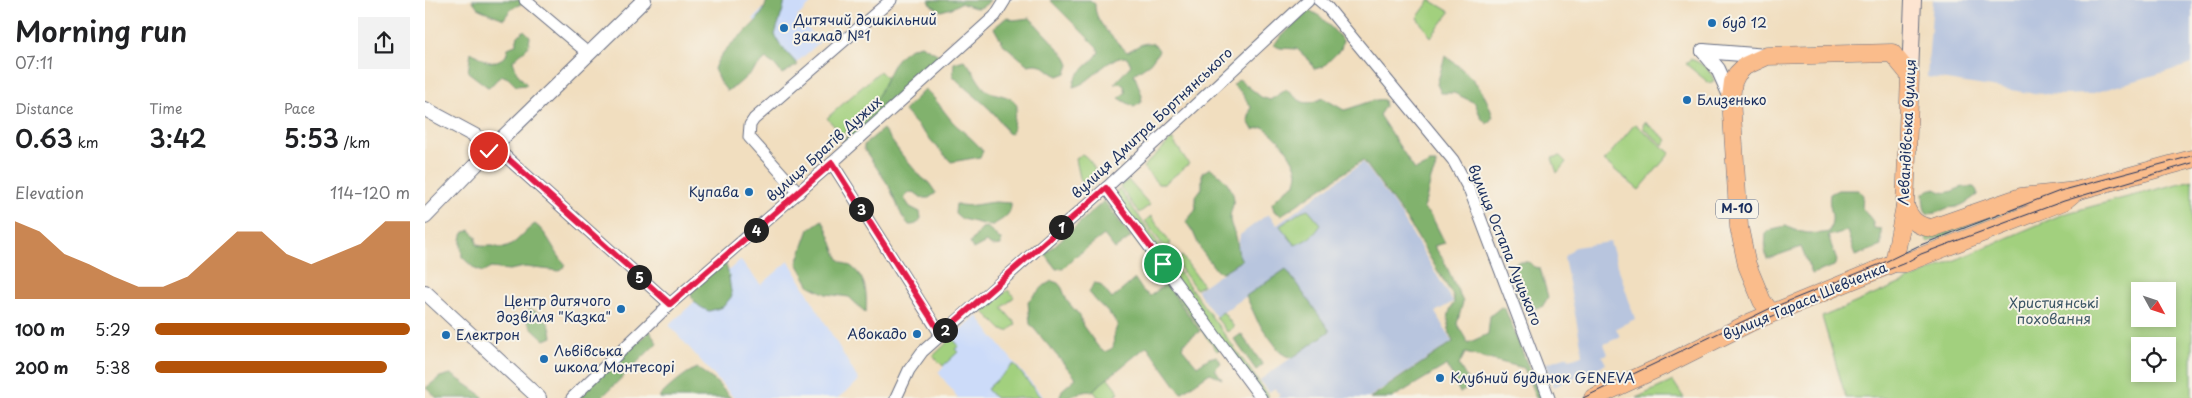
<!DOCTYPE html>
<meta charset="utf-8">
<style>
body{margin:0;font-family:"Playpen Sans",sans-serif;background:#f2f2f2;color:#202124;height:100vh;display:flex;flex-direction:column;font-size:19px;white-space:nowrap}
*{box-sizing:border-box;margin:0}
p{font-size:16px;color:#757577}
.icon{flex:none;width:28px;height:28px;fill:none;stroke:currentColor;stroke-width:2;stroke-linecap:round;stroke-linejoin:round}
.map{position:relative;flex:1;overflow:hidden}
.details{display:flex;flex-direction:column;background:#fff;width:425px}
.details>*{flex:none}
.needle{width:32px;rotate:130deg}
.buttons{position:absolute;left:1706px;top:282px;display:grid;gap:10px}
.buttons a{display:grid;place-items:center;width:45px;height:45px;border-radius:0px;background:#fff;box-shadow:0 2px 8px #0003;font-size:25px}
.pin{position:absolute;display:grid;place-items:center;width:42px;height:42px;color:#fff;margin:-21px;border:2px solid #fff;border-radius:50%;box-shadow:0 1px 5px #0007}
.km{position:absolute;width:25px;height:25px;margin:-12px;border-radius:50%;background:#222;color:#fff;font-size:14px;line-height:25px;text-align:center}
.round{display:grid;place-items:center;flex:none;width:52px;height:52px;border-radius:0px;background:#f2f2f2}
.headline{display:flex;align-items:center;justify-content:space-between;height:85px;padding:0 15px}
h1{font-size:28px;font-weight:600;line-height:38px}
.metrics{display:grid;grid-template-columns:repeat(3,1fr);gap:8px;height:85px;padding:5px 15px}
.metrics div{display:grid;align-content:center}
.metrics b{font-size:25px;font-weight:600}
.metrics small{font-size:14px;font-weight:400}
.metrics p{font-size:14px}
.chart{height:140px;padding:10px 15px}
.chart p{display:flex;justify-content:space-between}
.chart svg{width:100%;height:90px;margin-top:5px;fill:#b45309;opacity:.7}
ul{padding:0 15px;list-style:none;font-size:16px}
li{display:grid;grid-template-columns:80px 60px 1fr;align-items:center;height:38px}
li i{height:12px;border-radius:6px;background:#b45309}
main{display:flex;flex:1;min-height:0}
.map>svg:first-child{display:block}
.built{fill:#ccdbf9}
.industrial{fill:#b8c5de}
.green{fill:#a2d07e;stroke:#5e806e;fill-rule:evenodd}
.forest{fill:#81b26d;stroke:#4e7066}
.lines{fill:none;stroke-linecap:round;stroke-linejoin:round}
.minor-casing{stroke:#666c80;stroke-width:13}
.tertiary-casing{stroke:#666c80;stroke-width:16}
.secondary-casing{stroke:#666c80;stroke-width:18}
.primary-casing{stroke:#666c80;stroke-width:19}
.minor{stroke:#fff;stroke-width:11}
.tertiary{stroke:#fff;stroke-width:14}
.secondary{stroke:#fde4d1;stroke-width:16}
.primary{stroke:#fabc8b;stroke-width:18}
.tram{stroke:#1b2f5e;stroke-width:1}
.route-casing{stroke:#fff;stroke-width:10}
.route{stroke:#e11d48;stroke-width:6}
.poi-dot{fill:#1f6fb2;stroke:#f7f3e8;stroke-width:2}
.labels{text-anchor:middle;stroke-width:4;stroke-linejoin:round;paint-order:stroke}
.shield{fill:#f7f3e8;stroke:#5d6a87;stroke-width:1}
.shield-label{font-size:12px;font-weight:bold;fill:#1b2f5e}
.poi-label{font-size:14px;fill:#1b2f5e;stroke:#f7f3e8;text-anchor:start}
.street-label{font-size:14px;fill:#1b2f5e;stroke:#f7f3e8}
.park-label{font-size:14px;fill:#3d5766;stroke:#f7f3e8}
</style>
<main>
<section class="details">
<div class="headline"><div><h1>Morning run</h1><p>07:11</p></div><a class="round"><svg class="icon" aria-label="share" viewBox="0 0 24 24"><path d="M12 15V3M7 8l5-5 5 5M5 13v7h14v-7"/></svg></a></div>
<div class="metrics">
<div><p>Distance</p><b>0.63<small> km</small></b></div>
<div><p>Time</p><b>3:42</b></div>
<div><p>Pace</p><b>5:53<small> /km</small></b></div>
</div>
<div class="chart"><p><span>Elevation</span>114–120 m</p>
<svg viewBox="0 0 160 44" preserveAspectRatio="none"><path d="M0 44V6L10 11L20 22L30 27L40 33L50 38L60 38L70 33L80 22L90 11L100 11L110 22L120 27L130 22L140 17L150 6L160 6V44z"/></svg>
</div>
<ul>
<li><b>100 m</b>5:29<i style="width:100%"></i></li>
<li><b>200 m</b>5:38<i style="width:91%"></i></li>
</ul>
</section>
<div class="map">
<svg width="1767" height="398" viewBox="0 0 1767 398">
<rect width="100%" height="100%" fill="#f7f3e8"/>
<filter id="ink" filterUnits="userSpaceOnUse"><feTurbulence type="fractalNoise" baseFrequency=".02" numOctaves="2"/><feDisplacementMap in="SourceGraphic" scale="10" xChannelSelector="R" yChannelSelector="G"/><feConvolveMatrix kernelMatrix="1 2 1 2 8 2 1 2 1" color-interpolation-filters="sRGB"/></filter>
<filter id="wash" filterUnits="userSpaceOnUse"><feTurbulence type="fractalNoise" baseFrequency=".0096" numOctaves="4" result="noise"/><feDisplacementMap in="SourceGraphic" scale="20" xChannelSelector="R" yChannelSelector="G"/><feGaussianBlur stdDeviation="1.12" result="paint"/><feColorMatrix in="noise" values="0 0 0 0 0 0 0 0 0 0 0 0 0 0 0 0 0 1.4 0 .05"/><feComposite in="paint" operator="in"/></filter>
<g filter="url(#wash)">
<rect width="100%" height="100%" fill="#f1debf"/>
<!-- built -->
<g class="built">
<polygon points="347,0 390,0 372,17 395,42 360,73 337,48 343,36 328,19"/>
<polygon points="315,260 336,285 364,261 434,381 413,398 309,398 244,325"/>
<polygon points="552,315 568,337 619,398 533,398 513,372 519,367 508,356"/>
</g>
<!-- industrial -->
<g class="industrial">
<polygon points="1508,0 1767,0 1767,64 1665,94 1635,95 1605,93 1502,77"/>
<polygon points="938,162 973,210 1028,302 1010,312 1027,342 943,398 852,398 855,395 850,388 844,392 835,380 904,331 861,269 791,317 772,290 817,260 812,253 815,235 843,214 852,225"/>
<polygon points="1185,242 1210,319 1191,328 1195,337 1179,344 1183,354 1177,356 1181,364 1129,387 1121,363 1143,356 1144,359 1158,355 1139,257 1150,247"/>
</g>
<!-- green -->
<g class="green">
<polygon points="1005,0 1025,12 1006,37 992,18"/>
<path d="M1265,59C1276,62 1286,70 1289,81L1284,83L1261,64Z"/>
<polygon points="455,71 470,87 417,135 402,118"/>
<polygon points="1220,122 1242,140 1238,145 1219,129 1218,125"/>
<polygon points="1210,124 1245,153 1214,190 1179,161"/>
<polygon points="747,139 764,164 739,184 733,184 718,167"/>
<path d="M657,154C666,159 671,170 673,180L664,188H660L655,178L651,159Z"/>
<polygon points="1135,156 1141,162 1132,173 1127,158"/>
<polygon points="703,180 725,205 714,213 695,187"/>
<path d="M1767,180V398H1421L1397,317L1638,214ZM1715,291H1742V319H1715ZM1715,346H1742V374H1715Z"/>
<polygon points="694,189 844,396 836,398 797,347 792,351 681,200"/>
<polygon points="1590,208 1502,242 1501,236"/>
<path d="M883,209L896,224C891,235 880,241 870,245L855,226L877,211Z"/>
<polygon points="726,216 746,244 740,248 720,221"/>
<polygon points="757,256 778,285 771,289 750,261"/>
<polygon points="583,290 589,297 577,308 591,324 583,331 577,330 558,311"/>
<polygon points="798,312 809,327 802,332 791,317"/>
<polygon points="527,338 534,346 530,349 533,352 518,366 508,356"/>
<polygon points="589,364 616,398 570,398 562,389"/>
<polygon points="683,378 694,392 688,398 674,398 668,390"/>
<polygon points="1248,381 1259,398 1211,398"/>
</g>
<!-- forest -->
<g class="forest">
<path d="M47,0H100L102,3C90,5 86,8 79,19L54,9Z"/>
<path d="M342,0H360C358,13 353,23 350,35L356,46L373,65L357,74L350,65L341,59L311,86L302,91L295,82L289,69C299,39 335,31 342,0Z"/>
<path d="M504,0H565C555,13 547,7 535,3L527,8L516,11L506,5Z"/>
<path d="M625,0H665L670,4C669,23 690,39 702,52C712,47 727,35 734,51L725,63L709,74L717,95L716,103L709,107L694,98L701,92L699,86L695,83L689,84L706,65L702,57C679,57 668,83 648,87C649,71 667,65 674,52L672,47Z"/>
<polygon points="884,10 896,17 918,40 916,49 898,67 889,69 885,61 872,49 855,48 848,45"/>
<path d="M582,17L588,20L605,18L641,57L644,65L641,73L633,76C619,70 620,61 603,65L578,44L569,28Z"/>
<path d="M99,30L105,36C104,53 97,49 88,61L92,73L102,85L91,86L83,78L76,75L64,88L43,72L46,52C61,61 65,67 81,56L83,48L90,45L93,36Z"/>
<path d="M496,45L514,55L516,60L420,145L418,141C430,127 443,112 452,97C466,74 467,51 496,45Z"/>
<path d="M1020,56C1045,74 1059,87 1068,117L1062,124L1056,118L1050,103L1029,93H1016L1012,84Z"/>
<path d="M539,60C548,68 551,80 560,89C567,96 592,94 592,108C592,111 589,115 589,119C588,125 589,129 585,134L582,133C570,107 546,96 528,76L529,63Z"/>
<path d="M814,79L836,97L845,100L861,90C877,101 877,108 898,98L919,110C929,108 951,97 959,100L960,106L954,115L990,170L1005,163H1011C1011,170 1008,173 1006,179C1003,190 1002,199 998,208L1007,217L1020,243L1009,246L1018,259L1038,302L1032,324L1043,343L1063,334L1065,316L1076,307L1080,309L1116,398H1111L1099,368L1040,353L1034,365L1044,382L1043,388L1035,393L1022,365L967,398H945L1028,342C1023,331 1020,314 1029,303L1028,296L984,223L938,160L864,210L856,215L849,211L847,203L858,192L870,184C870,181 872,176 872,172C869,156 851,135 838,127L828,130L823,121L826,107L816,92L808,85Z"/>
<path d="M500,89C513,100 520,115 532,126C541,134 550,141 558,151L555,157L526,162L479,111Z"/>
<path d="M458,129L477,155L495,176L504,183L511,193L504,198H497L489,192L482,194L479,198L485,207L495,212L496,218C493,224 491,225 484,225L477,216L464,186L439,149V145Z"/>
<path d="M785,168C796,174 807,185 809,199C809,205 805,212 805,218C805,225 809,231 811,237C814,246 811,252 817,260L798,272L792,271L776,250L768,232L761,222L771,209L770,197L777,188V173Z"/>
<path d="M1539,187H1549L1552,191V195C1545,200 1539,205 1531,207C1528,208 1523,207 1520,209C1500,218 1499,215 1498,194C1512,182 1511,195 1524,192C1529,191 1533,188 1539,187Z"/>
<path d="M1413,190H1433L1438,195L1437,208L1447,220L1449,228L1456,229V246L1430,256L1422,231L1403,236L1412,261L1409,266L1387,274L1376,247L1342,259L1340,250L1341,233L1347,229L1361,226C1372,233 1391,235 1404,232C1412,212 1402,210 1405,194Z"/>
<polygon points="679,201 706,237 690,249 679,235 650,257 639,268 631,269 620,254"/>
<path d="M570,202L586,203C587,216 576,220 566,226L537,219L530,213L531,204C545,208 556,203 570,202Z"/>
<path d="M397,220C405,232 407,247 414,259C417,263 423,264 427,267C442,279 442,295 441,313L424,297L401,294L385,286L372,263L384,229Z"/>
<path d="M110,224C124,234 129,253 141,265L135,271L100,267L84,270L66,268L58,272L50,269L37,257C37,248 34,242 38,233L45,230L51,237L52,245C58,247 61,246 67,246C72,246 74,249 79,248C90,246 100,230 110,224Z"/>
<polygon points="562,227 576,240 576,245 567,246 561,242 548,249 545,243 557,228"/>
<polygon points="1092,262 1104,262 1109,267 1115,268 1123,297 1117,307 1103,309 1096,305 1085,268"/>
<path d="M300,263C305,274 304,284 307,296L298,307L284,311C274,307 268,303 265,291Z"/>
<polygon points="861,269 905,331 867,358 856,353 833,322 821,296"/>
<path d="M710,279L718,291L725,296L741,284L775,331L759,343L757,348L772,366L784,358L792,356L796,363L790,369L797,379L785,373L756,393L722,346L667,391C655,391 648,398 636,398L635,396L637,390L651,378L605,324L603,301L620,285L627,281L633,283L637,288L642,301L655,316L658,326L674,348L679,352C693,347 687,346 689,336C689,332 692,328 693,324C685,312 672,304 664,292L669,283L675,284L687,299Z"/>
<path d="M105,309C118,313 126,323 127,337L120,340L107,328L100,316Z"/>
<polygon points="225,331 232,343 176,398 149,398"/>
<polygon points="816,334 838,365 831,370 809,339"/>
<path d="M272,368L290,381L306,398H235V396C247,385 258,374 272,368Z"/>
<polygon points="26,374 55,394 59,398 12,398 1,388 15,377"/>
</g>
</g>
<g filter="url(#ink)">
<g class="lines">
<!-- minor casing -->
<g class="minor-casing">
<g id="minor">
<polyline points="100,0 164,54"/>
<polyline points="894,0 902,7 1028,160 1045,191 1124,398"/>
<polyline points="69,146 245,304"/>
<polyline points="407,163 516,335"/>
<polyline points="681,188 836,398"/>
<polyline points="374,193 324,137 325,125 329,119 466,0"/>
<polyline points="147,398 245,304 407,163 570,16 580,0"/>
<polyline points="471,398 484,370 497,352 681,188 883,0"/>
</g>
</g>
<!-- tertiary casing -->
<g class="tertiary-casing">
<g id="tertiary">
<polyline points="1278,51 1342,56"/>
<polyline points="1278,51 1293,69 1306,98"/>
<polyline points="0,109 69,146"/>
<polyline points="0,217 69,146 219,0"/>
<polyline points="0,292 114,398"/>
</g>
</g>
<!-- secondary casing -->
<g class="secondary-casing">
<polyline id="secondary" points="1485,75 1488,0"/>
</g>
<!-- primary casing -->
<g class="primary-casing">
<g id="primary">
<path d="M1480,206C1486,220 1491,226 1507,228L1596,197L1651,191L1767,159"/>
<polyline points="1346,313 1337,301 1322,265 1314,227 1306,98 1308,82 1312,74 1320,66 1342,56 1467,53 1485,75 1480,206 1469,263"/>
<polyline points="1168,398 1244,363 1326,322 1469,263 1480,263 1639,201 1651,191"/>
</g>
</g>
<!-- minor -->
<use href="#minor" class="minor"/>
<!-- tertiary -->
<use href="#tertiary" class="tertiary"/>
<!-- secondary -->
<use href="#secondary" class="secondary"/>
<!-- primary -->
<use href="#primary" class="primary"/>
<!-- tram -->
<g class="tram">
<polyline points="1333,322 1480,263 1496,254 1639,201 1767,163"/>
<polyline points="1158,398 1344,309 1458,263 1493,246 1635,191 1767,156"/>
</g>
</g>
</g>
<g class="lines" filter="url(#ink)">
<!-- route casing -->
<g class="route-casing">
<polyline id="route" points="64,151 69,146 245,304 407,163 516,334 681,188 738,264"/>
</g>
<!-- route -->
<use href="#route" class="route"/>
</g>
<!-- markers -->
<g class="poi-dot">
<circle cx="1287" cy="23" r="5"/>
<circle cx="359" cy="28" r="5"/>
<circle cx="1262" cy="100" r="5"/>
<circle cx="324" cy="192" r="5"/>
<circle cx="196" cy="309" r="5"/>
<circle cx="492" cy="334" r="5"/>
<circle cx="21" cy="335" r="5"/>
<circle cx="119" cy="359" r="5"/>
<circle cx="1015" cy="378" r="5"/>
</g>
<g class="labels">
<!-- shield labels -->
<rect class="shield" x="1291" y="199.5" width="42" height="19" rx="4"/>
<g class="shield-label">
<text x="1312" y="213">М-10</text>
</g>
<!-- poi labels -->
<g class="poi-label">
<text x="369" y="25">Дитячий дошкільний<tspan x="369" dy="16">заклад №1</tspan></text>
<text x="1297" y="28">буд 12</text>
<text x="1272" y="105">Близенько</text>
<text x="314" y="197" text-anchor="end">Купава</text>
<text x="186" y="306" text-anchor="end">Центр дитячого<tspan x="186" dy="16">дозвілля "Казка"</tspan></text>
<text x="482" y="339" text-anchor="end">Авокадо</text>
<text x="31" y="340">Електрон</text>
<text x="129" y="356">Львівська<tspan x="129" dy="16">школа Монтесорі</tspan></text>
<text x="1025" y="383">Клубний будинок GENEVA</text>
</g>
<!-- street labels -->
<g class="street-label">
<text transform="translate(727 123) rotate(-43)" y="5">вулиця Дмитра Бортнянського</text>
<text transform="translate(1482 132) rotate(-87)" y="5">Левандівська вулиця</text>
<text transform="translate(399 149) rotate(-42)" y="5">вулиця Братів Дужих</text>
<text transform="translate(1080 245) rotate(68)" y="5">вулиця Остапа Луцького</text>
<text transform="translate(1380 301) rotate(-23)" y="5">вулиця Тараса Шевченка</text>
</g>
<!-- park labels -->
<g class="park-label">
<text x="1629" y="308">Християнські<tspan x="1629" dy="16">поховання</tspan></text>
</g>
</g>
</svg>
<div class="buttons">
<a><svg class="needle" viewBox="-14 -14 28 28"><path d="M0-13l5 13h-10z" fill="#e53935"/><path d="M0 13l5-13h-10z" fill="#757577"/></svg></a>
<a><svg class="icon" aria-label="locate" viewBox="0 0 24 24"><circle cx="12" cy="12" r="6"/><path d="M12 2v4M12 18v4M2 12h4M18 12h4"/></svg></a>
</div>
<div class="pin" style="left:738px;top:264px;background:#1e9e55"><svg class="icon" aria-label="arrive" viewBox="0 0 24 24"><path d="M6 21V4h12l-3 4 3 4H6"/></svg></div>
<div class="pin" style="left:64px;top:151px;background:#d93025"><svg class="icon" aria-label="check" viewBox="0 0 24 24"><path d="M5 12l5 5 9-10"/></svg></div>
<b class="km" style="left:636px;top:227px">1</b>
<b class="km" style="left:520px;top:330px">2</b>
<b class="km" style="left:436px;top:209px">3</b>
<b class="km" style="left:331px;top:230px">4</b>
<b class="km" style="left:214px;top:277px">5</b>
</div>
</main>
